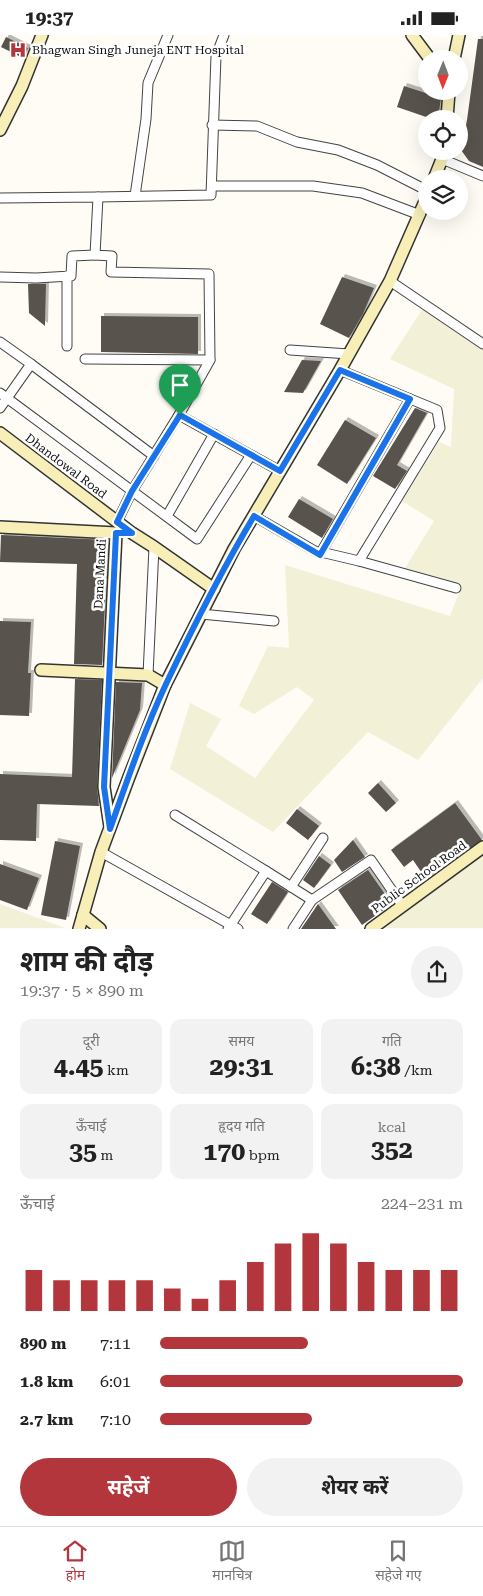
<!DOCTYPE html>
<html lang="hi">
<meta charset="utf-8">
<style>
body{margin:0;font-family:"Roboto Serif","Noto Sans Devanagari",serif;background:#f2f2f2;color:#222;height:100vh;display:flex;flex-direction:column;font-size:19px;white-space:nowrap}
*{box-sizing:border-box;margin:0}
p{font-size:16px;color:#767676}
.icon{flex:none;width:28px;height:28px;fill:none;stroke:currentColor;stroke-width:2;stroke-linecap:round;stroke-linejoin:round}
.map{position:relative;height:894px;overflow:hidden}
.drawer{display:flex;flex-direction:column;background:#fff;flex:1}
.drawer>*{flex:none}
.needle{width:32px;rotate:181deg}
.buttons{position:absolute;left:418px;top:15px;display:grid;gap:10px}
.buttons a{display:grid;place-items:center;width:50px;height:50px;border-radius:50%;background:#fff;box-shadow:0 5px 20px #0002;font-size:25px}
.pin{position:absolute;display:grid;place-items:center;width:42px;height:42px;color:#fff;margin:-51px -21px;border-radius:50% 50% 50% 0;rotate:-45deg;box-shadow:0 0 5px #0007}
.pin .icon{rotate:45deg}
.round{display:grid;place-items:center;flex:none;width:52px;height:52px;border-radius:26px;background:#f2f2f2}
.head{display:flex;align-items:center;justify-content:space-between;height:85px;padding:0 20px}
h1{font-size:28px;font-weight:700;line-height:38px}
.stats{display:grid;grid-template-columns:repeat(3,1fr);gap:8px;height:85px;padding:5px 20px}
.stats div{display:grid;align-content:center;border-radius:12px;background:#f2f2f2;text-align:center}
.stats b{font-size:25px;font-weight:700}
.stats small{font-size:14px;font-weight:400}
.stats p{font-size:14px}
.chart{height:140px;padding:10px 20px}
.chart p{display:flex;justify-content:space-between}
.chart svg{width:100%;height:90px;margin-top:5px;stroke:#b3363c;stroke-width:6}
.action{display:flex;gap:10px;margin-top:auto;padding:10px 20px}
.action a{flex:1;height:58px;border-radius:30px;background:#b3363c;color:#fff;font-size:20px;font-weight:700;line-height:58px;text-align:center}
.action a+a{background:#f2f2f2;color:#222}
ul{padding:0 20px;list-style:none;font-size:16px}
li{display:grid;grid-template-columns:80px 60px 1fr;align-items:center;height:38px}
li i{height:12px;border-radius:6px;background:#b3363c}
.status{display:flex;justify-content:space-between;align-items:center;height:35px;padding:0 25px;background:#fff;direction:ltr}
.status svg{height:14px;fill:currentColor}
.dock{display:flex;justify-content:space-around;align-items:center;height:70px;border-top:1px solid #e0e0e0;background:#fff;font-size:14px;color:#767676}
.dock a{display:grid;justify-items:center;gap:2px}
.dock .selected{color:#b3363c}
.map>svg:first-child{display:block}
.farmland{fill:#f2f0d7}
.building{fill:#58524e;filter:url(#shadow)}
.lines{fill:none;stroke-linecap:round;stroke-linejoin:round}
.street-casing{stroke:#444;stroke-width:11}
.secondary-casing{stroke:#333;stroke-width:14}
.street{stroke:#fff;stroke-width:9}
.secondary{stroke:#f7efb7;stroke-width:11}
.route-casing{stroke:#fff;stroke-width:10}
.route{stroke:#1a73e8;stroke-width:6}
.labels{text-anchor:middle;stroke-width:5;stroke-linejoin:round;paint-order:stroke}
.poi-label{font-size:12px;fill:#111;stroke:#fff;text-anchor:start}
.street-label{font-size:12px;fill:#111;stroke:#fff}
</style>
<div class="status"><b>19:37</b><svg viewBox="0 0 49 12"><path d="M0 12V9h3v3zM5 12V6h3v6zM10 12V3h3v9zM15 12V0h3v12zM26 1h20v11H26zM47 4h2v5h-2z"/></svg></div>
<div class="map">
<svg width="483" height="894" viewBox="0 0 483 894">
<defs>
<filter id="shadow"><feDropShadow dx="3" dy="-3" stdDeviation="0" flood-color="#0004"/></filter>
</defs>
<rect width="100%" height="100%" fill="#fefcf5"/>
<!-- farmland -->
<g class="farmland">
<polygon points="425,270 483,312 483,643 418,725 368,697 273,797 170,734 190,668 221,684 206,711 255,743 314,665 297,652 254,679 239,671 268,611 289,613 285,530 450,581 462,550 405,533 434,486 402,466 439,407 451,412 454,354 390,324"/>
<polygon points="483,813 483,893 372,893"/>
<polygon points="0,869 65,893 0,893"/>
</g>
<!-- building -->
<g class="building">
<polygon points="6,2 28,13 23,23 1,12"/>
<polygon points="478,4 483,4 483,132 469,126 461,115 467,85"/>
<polygon points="404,51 441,63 438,84 432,84 397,72"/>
<polygon points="342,242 374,253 363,279 349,303 320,289"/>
<polygon points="28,249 46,249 45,291 29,278"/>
<polygon points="101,281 198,282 198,319 101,317"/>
<polygon points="302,325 321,326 303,358 284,357"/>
<polygon points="415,373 427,378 397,430 407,436 395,454 373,441"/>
<polygon points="345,385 376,403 347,449 317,430"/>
<polygon points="299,464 333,484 322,503 288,482"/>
<polygon points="1,500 108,505 102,630 74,629 77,529 0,527"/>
<polygon points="0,586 31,587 28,638 31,638 29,681 0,680"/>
<polygon points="75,644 102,645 97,752 99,771 37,769 36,806 0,805 0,739 72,742"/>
<polygon points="116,647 142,648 140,675 112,743"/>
<polygon points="378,748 396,768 386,777 368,758"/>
<polygon points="455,768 482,805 426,844 413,825 404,832 391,815"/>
<polygon points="297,774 319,791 308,805 286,788"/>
<polygon points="353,805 365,822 342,837 334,825"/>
<polygon points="55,806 80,811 66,885 41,880"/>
<polygon points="319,821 331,830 314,853 303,845"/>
<polygon points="0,829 39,843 27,875 0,865"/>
<polygon points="368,835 392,869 362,890 338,855"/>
<polygon points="272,847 288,857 267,889 251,879"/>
<polygon points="318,869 336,894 301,894"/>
</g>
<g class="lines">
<!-- street casing -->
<g class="street-casing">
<g id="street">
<polyline points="212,90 257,91 297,107 338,115 377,130 426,155"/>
<polyline points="442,124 483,141"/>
<polyline points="212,151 313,151 362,158 420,180"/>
<polyline points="135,161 146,84 148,48 168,0"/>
<polyline points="98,162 211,160 216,21 224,0"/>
<polyline points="0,163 98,162 95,220 112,221 111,237 209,239 210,325 179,380 132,456 117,487"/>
<polyline points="0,242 36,243 71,241 72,221 95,220"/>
<polyline points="390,246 483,309"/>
<polyline points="0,307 31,329 0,373"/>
<polyline points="67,311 67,241"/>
<polyline points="290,315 349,319"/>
<polyline points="85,324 210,325"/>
<polyline points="31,329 154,421"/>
<polyline points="340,335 437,375 440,393 359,526"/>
<polyline points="0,358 197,504 251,420"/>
<polyline points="179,380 280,436"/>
<polyline points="167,481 214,399"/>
<polyline points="254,481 320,519 410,364"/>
<polyline points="321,517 359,526 456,553"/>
<polyline points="201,579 274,586"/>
<polyline points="148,640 154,512"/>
<polyline points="175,780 266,836"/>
<polyline points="101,817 238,894"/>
<polyline points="291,852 323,803"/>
<polyline points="312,865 371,825 402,870"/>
<polyline points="228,894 266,836 312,865 293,894"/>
</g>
</g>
<!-- secondary casing -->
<g class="secondary-casing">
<g id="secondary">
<polyline points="412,0 430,24"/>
<polyline points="454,24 459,0"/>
<polyline points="447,84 449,56"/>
<polyline points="0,95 22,51 42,0"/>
<polyline points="434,144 442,124 443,116"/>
<polyline points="0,398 132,498 154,512 214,554"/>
<polyline points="0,492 116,498 104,752 110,792"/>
<polyline points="41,635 148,640 165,650"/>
<polyline points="83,880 100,894"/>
<polyline points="79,894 101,817 129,742 165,650 234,514 340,335 390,246 426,164"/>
<polyline points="371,894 483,812"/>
</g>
</g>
<!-- street -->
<use href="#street" class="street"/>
<!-- secondary -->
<use href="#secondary" class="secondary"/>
</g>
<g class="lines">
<!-- route casing -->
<g class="route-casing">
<path id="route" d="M340,335L410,364L320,520L254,481C222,535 193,592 166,649C144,696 127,746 110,794L104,752L116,498H132L117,487L132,456L180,380L280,436Z"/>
</g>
<!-- route -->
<use href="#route" class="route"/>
</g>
<!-- icons -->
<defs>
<g id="hospital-bare" transform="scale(1.35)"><path d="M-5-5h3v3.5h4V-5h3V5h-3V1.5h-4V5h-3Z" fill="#b3363c" stroke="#fff" stroke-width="2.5" paint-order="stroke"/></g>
</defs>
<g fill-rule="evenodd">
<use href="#hospital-bare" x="18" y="15"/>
</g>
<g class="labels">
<!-- poi labels -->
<g class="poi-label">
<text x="32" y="19">Bhagwan Singh Juneja ENT Hospital</text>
</g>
<!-- street labels -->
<g class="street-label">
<text transform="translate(66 431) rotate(37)" y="4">Dhandowal Road</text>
<text transform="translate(100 539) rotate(-87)" y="4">Dana Mandi</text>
<text transform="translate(419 842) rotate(-36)" y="4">Public School Road</text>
</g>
</g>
</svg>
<div class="buttons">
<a><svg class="needle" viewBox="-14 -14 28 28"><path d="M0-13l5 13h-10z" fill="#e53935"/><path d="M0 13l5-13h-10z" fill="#767676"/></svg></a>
<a><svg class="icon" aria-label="locate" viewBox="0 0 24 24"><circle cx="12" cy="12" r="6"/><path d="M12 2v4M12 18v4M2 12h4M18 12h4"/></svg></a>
<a><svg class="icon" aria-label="layers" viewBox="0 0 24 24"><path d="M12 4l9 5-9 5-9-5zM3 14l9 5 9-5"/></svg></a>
</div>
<div class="pin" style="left:180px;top:380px;background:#1e9e55"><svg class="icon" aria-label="arrive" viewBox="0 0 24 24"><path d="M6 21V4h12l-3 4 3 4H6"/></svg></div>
</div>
<section class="drawer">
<div class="head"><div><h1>शाम की दौड़</h1><p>19:37 · 5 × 890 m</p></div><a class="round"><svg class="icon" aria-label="share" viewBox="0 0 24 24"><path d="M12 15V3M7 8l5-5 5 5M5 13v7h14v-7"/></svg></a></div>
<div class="stats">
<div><p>दूरी</p><b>4.45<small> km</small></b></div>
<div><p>समय</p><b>29:31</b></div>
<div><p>गति</p><b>6:38<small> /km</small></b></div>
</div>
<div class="stats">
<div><p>ऊँचाई</p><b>35<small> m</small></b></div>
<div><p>हृदय गति</p><b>170<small> bpm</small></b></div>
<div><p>kcal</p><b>352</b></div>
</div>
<div class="chart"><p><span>ऊँचाई</span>224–231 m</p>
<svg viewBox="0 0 160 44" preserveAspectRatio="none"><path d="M5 44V24M15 44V29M25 44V29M35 44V29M45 44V29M55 44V33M65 44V38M75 44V29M85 44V20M95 44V11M105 44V6M115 44V11M125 44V20M135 44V24M145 44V24M155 44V24"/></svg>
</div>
<ul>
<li><b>890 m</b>7:11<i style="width:49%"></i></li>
<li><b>1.8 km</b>6:01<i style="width:100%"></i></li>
<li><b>2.7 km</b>7:10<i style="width:50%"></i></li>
</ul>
<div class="action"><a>सहेजें</a><a>शेयर करें</a></div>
</section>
<nav class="dock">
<a class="selected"><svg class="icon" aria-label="home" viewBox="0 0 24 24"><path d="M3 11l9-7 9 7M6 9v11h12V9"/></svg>होम</a>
<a><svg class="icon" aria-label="map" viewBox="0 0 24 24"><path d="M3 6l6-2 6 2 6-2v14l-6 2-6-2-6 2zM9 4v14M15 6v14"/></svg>मानचित्र</a>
<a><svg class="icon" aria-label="saved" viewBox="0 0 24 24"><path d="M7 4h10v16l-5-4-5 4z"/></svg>सहेजे गए</a>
</nav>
